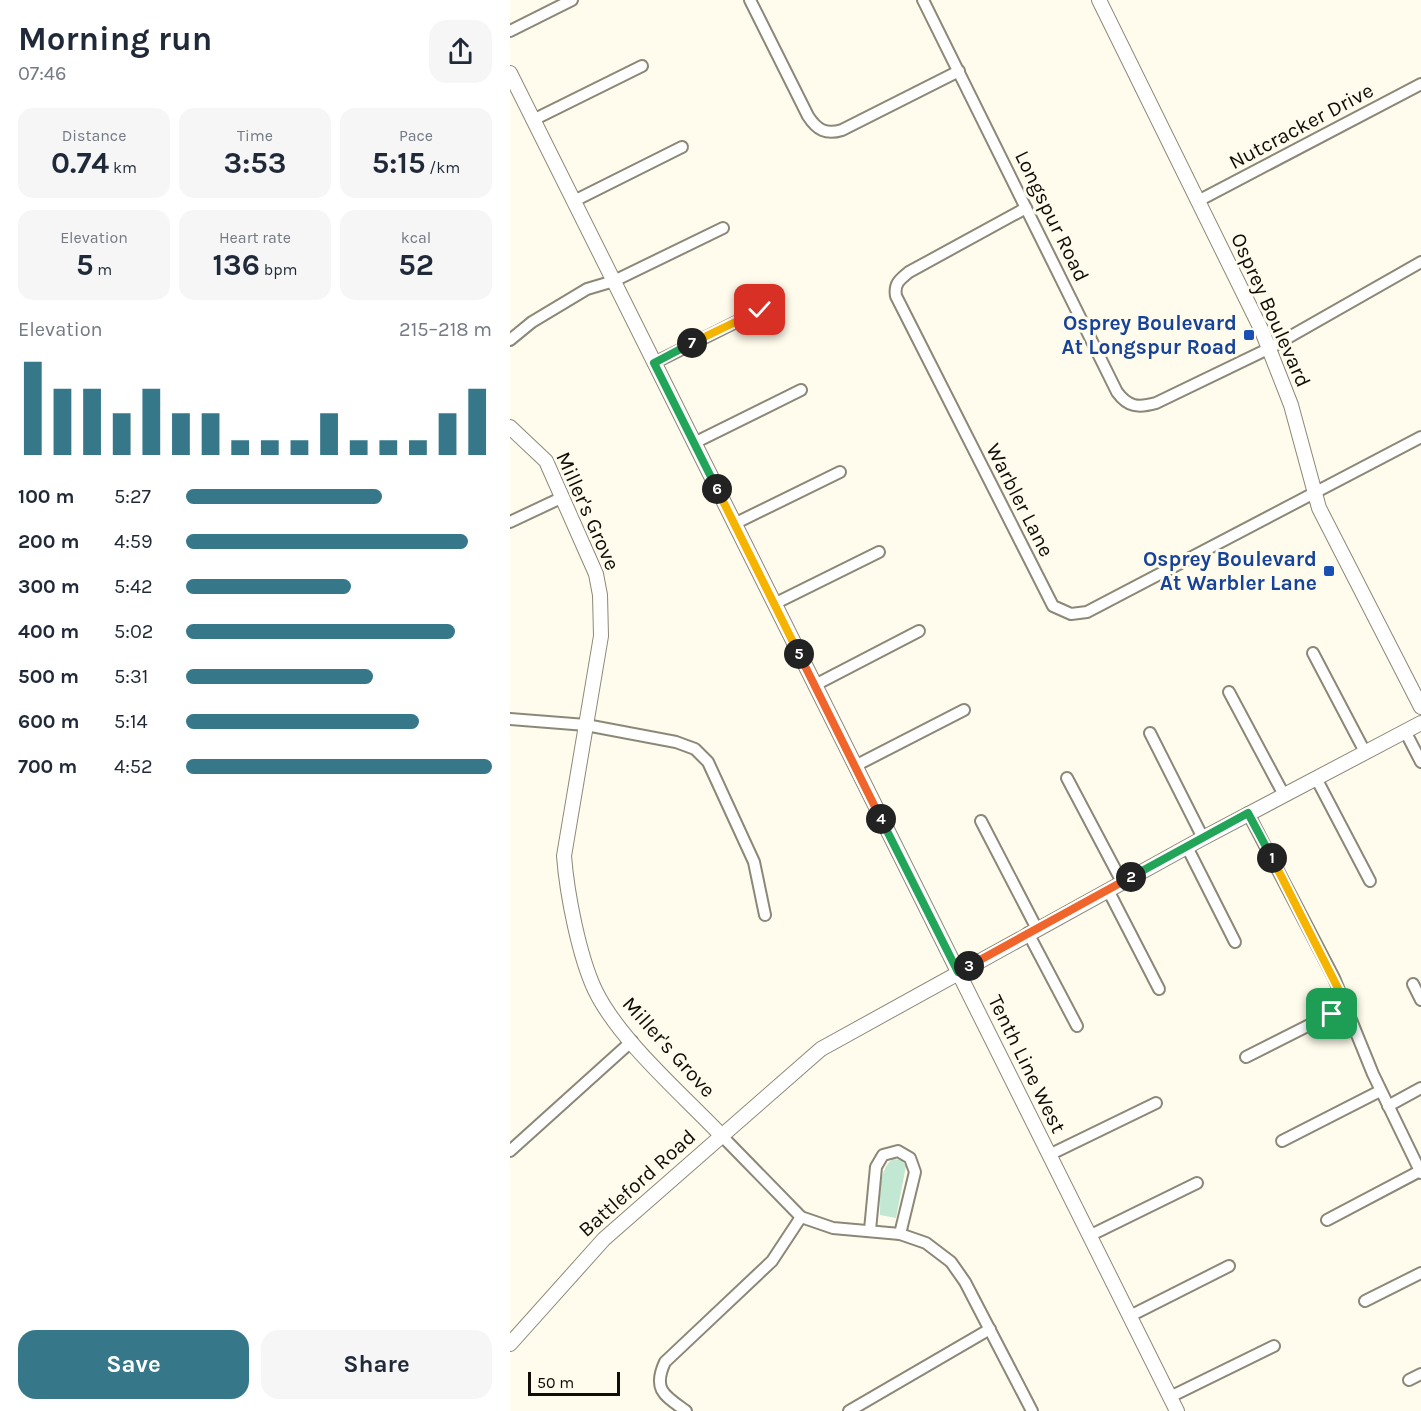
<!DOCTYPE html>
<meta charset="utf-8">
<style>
body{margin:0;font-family:Karla,sans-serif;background:#f6f6f7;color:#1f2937;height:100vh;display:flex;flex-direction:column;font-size:22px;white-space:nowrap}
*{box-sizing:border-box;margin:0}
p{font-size:20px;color:#747a83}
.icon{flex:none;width:33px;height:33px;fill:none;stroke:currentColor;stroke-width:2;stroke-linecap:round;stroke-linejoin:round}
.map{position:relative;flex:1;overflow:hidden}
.side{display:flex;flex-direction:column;background:#fff;width:510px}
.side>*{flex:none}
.scale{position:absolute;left:18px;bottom:15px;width:92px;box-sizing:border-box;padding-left:6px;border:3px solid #0e0d07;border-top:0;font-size:16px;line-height:21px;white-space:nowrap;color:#0e0d07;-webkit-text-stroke:4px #fffced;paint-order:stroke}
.pin{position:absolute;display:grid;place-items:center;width:51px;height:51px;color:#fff;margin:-26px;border-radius:12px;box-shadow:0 3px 9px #0006}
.km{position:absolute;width:30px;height:30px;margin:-15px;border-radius:50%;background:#222;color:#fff;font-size:16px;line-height:30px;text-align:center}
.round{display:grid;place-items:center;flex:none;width:63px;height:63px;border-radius:18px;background:#f6f6f7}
.headline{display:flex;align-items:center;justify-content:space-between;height:102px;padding:0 18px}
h1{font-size:33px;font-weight:700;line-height:45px}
.figures{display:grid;grid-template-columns:repeat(3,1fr);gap:9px;height:102px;padding:6px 18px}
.figures div{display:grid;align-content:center;border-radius:15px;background:#f6f6f7;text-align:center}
.figures b{font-size:30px;font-weight:700}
.figures small{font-size:16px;font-weight:400}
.figures p{font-size:16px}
.chart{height:168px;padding:12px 18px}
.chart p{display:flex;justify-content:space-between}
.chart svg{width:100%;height:108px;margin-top:6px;stroke:#36788a;stroke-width:6}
.cta{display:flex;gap:12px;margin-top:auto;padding:12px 18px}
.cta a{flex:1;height:69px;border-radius:18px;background:#36788a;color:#fff;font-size:24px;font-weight:700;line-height:69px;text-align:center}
.cta a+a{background:#f6f6f7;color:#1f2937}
ul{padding:0 18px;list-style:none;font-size:20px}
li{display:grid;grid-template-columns:96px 72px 1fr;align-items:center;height:45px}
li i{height:15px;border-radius:8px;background:#36788a}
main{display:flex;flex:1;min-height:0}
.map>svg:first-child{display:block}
.green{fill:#c2e7d3}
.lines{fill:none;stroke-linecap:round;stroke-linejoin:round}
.street-casing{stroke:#8c8878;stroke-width:14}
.secondary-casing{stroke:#8c8878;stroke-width:16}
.street{stroke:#fff;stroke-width:10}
.secondary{stroke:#fff;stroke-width:14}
.split-1-casing{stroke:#fff;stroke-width:12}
.split-2-casing{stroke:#fff;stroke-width:12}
.split-3-casing{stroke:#fff;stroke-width:12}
.split-4-casing{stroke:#fff;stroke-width:12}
.split-5-casing{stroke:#fff;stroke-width:12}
.split-6-casing{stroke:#fff;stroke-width:12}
.split-7-casing{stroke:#fff;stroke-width:12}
.split-8-casing{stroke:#fff;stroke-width:12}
.split-1{stroke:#f5b400;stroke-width:8}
.split-2{stroke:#22a559;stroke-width:8}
.split-3{stroke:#f0652b;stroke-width:8}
.split-4{stroke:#22a559;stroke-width:8}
.split-5{stroke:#f0652b;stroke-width:8}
.split-6{stroke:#f5b400;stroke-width:8}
.split-7{stroke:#22a559;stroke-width:8}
.split-8{stroke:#f5b400;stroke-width:8}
.transit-dot{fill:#1a4fb4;stroke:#fffced;stroke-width:2}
.labels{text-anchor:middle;stroke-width:6;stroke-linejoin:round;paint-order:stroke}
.street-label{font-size:21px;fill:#0e0d07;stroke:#fffced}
.transit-label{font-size:21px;font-weight:bold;fill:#164399;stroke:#fffced;text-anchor:end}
</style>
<main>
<section class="side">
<div class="headline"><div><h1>Morning run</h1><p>07:46</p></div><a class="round"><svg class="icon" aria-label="share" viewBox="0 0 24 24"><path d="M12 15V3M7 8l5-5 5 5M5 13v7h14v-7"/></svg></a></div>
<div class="figures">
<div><p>Distance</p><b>0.74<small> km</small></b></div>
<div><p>Time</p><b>3:53</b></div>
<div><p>Pace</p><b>5:15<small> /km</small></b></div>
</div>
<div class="figures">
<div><p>Elevation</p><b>5<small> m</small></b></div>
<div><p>Heart rate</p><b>136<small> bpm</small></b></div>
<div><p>kcal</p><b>52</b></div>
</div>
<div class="chart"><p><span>Elevation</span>215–218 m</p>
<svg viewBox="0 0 160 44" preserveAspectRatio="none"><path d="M5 44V6M15 44V17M25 44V17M35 44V27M45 44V17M55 44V27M65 44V27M75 44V38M85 44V38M95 44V38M105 44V27M115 44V38M125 44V38M135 44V38M145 44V27M155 44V17"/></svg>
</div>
<ul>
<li><b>100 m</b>5:27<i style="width:64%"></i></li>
<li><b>200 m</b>4:59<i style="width:92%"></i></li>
<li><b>300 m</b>5:42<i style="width:54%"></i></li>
<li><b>400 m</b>5:02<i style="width:88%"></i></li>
<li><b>500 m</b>5:31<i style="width:61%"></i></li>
<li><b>600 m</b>5:14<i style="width:76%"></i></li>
<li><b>700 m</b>4:52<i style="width:100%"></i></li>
</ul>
<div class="cta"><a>Save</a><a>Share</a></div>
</section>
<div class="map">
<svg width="911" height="1411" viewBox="0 0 911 1411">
<rect width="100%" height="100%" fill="#fffced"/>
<!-- green -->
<path class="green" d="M383,1159L391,1160L396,1166L386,1218L370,1215C371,1198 367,1170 383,1159Z"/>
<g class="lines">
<!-- street casing -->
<g class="street-casing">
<g id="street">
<path d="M240,0L298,116C307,130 316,135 332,130L449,71"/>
<path d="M413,0L607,392C618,407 628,408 646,403L760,348L911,262"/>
<polyline points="0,31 62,0"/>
<polyline points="23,120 132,66"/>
<polyline points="64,201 172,147"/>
<polyline points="688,201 911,84"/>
<path d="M516,208L399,272C389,280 384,284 386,296L543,606L561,614L577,612L911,437"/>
<polyline points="0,340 22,322 77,289 104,281 213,228"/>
<polyline points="144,363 250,310"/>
<polyline points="184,443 291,390"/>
<polyline points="0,522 53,497"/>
<polyline points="224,524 330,472"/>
<polyline points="264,604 369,552"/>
<polyline points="803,653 855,752"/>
<polyline points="305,685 409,631"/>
<polyline points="719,692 774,795"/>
<polyline points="0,719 76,725 166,742 185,749 198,762 244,862 255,915"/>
<polyline points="895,731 911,762"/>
<polyline points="640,733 693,838"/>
<polyline points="345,766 454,710"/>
<polyline points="557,778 612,882"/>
<polyline points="806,778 860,881"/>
<polyline points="738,813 824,978 863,1074 911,1173"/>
<polyline points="471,821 527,929"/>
<polyline points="677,847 725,942"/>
<polyline points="598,890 649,989"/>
<polyline points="518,933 567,1026"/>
<polyline points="903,984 911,1000"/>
<polyline points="736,1057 837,1006"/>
<polyline points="878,1106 911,1088"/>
<polyline points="211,1135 291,1217 323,1228 390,1234 416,1243 441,1262 455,1282 522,1411"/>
<polyline points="772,1141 870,1091"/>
<polyline points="0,1151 122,1041"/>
<polyline points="539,1155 646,1103"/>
<polyline points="817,1220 910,1171"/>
<polyline points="360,1230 366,1167 373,1155 388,1151 400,1158 405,1172 390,1234"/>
<polyline points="579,1236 687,1183"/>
<polyline points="855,1301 911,1273"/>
<polyline points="620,1316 719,1266"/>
<polyline points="899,1380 911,1374"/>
<polyline points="660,1397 764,1346"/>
<path d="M176,1411C155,1396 142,1390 155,1362L262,1261L291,1217"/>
<polyline points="339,1411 480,1329"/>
</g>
</g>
<!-- secondary casing -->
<g class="secondary-casing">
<g id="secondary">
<polyline points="589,0 752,331 781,405 809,508 911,707"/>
<polyline points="0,73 667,1411"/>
<path d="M0,427L36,461L86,574L90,595L91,636L54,856C57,894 69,956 85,990C109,1040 172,1094 211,1135"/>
<polyline points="0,1344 94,1239 311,1049 693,838 911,723"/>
</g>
</g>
<!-- street -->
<use href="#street" class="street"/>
<!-- secondary -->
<use href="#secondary" class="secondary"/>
</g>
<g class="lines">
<!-- split-1 casing -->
<g class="split-1-casing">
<polyline id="split-1" points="762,858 837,1006 822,1014"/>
</g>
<!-- split-2 casing -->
<g class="split-2-casing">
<polyline id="split-2" points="621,877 738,813 762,858"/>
</g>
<!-- split-3 casing -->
<g class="split-3-casing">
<polyline id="split-3" points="459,966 621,877"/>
</g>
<!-- split-4 casing -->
<g class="split-4-casing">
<polyline id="split-4" points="371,819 448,972 459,966"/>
</g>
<!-- split-5 casing -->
<g class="split-5-casing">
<polyline id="split-5" points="289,654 371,819"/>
</g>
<!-- split-6 casing -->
<g class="split-6-casing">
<polyline id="split-6" points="207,489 289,654"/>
</g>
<!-- split-7 casing -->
<g class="split-7-casing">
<polyline id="split-7" points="182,343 144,363 207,489"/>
</g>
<!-- split-8 casing -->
<g class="split-8-casing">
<polyline id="split-8" points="182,343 250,310"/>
</g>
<!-- split-1 -->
<use href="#split-1" class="split-1"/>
<!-- split-2 -->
<use href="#split-2" class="split-2"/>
<!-- split-3 -->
<use href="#split-3" class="split-3"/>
<!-- split-4 -->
<use href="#split-4" class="split-4"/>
<!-- split-5 -->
<use href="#split-5" class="split-5"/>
<!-- split-6 -->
<use href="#split-6" class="split-6"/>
<!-- split-7 -->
<use href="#split-7" class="split-7"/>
<!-- split-8 -->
<use href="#split-8" class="split-8"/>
</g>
<!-- markers -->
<g class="transit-dot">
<rect x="733" y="329" width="12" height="12" rx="3"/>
<rect x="813" y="565" width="12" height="12" rx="3"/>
</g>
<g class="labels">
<!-- street labels -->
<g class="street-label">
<text transform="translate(791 126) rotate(-28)" y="7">Nutcracker Drive</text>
<text transform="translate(542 216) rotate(64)" y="7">Longspur Road</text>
<text transform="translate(761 310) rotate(66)" y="7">Osprey Boulevard</text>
<text transform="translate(510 500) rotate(63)" y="7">Warbler Lane</text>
<text transform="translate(78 511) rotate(66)" y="7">Miller's Grove</text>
<text transform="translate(159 1047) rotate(48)" y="7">Miller's Grove</text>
<text transform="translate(517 1064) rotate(64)" y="7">Tenth Line West</text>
<text transform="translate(127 1183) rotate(-42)" y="7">Battleford Road</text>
</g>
<!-- transit labels -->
<g class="transit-label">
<text x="727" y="330">Osprey Boulevard<tspan x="727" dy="24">At Longspur Road</tspan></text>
<text x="807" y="566">Osprey Boulevard<tspan x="807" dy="24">At Warbler Lane</tspan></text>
</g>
</g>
</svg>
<div class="scale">50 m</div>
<div class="pin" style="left:822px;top:1014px;background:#1e9e55"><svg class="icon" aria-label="arrive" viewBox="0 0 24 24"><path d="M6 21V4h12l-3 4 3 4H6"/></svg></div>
<div class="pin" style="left:250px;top:310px;background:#d93025"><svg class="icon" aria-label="check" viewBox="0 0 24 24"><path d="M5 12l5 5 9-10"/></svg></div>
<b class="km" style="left:762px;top:858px">1</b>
<b class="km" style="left:621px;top:877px">2</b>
<b class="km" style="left:459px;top:966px">3</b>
<b class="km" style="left:371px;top:819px">4</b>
<b class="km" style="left:289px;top:654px">5</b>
<b class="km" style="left:207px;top:489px">6</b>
<b class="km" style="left:182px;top:343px">7</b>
</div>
</main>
